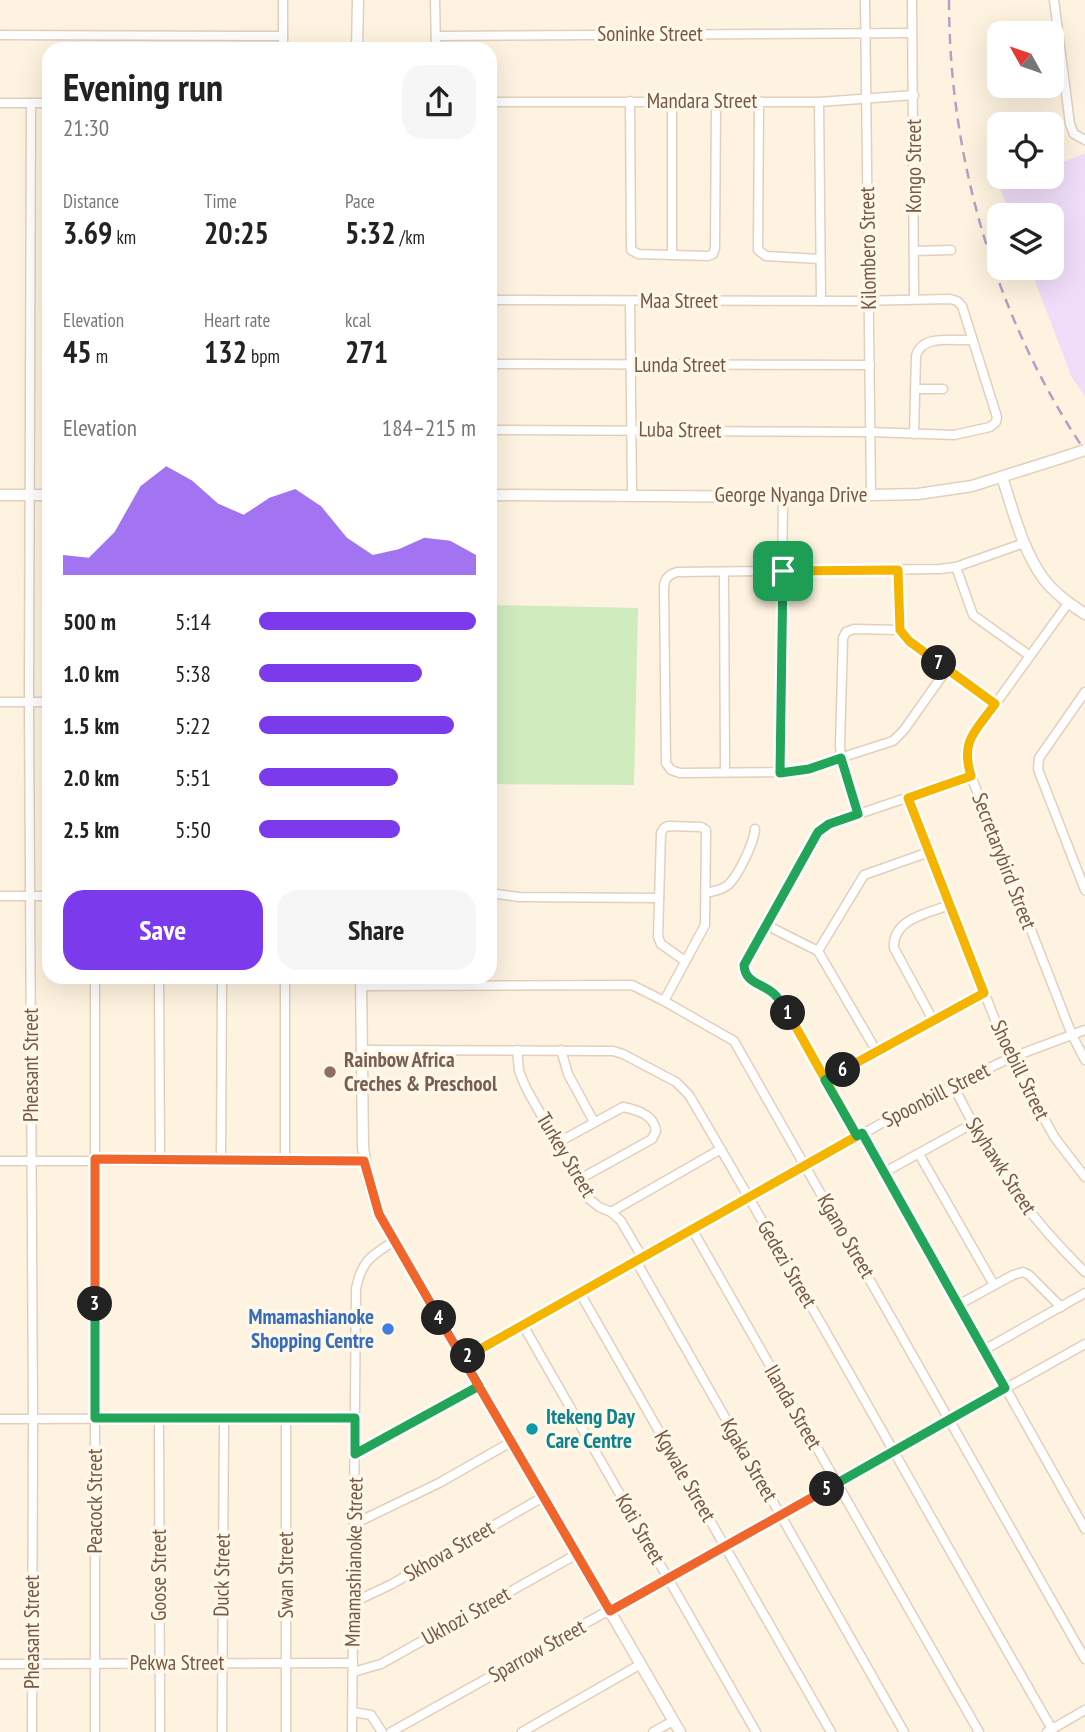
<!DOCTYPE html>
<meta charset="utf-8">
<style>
body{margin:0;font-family:"PT Sans Narrow",sans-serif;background:#f6f6f6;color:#222;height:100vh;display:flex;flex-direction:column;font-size:26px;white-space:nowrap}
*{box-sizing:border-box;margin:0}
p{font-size:23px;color:#767676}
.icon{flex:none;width:38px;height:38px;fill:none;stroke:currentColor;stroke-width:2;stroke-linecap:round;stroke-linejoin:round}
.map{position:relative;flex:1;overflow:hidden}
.panel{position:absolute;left:42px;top:42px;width:455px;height:942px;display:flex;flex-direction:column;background:#fff;border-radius:21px;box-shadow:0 7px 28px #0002}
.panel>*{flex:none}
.needle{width:46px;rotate:310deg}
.fabs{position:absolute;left:987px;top:21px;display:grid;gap:14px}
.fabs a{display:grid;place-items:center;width:77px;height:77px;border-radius:14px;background:#fff;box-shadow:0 7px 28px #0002;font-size:35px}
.pin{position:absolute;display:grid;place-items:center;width:60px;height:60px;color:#fff;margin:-30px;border-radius:14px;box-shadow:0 4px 10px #0006}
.km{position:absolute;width:35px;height:35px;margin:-18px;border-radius:50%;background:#222;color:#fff;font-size:19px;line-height:35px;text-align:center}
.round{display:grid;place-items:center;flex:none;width:74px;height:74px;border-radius:21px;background:#f6f6f6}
.headline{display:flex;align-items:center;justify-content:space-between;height:119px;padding:0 21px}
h1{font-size:38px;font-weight:600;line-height:52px}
.stats{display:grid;grid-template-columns:repeat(3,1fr);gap:10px;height:119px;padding:7px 21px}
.stats div{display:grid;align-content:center}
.stats b{font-size:30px;font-weight:600}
.stats small{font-size:19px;font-weight:400}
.stats p{font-size:19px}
.chart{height:196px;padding:14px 21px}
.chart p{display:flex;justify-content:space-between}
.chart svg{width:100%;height:126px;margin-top:7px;fill:#7c3aed;opacity:.7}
.button{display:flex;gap:14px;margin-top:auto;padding:14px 21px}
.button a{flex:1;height:80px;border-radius:21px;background:#7c3aed;color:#fff;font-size:28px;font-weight:600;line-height:80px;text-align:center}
.button a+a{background:#f6f6f6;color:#222}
ul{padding:0 21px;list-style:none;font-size:23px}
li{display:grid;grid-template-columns:112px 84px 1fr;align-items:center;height:52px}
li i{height:18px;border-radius:9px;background:#7c3aed}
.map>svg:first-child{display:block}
.education{fill:#f0ddfa}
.green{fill:#cfecbe}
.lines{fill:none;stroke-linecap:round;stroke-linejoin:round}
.minor-casing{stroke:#e2cfbc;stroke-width:11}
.tertiary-casing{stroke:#e2cfbc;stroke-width:13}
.minor{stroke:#fff;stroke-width:8}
.tertiary{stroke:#fff;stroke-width:10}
.rail{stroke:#b69fc7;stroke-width:2.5;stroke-dasharray:10 7;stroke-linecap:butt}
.tertiary-bridge-casing{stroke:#e2cfbc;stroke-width:13;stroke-linecap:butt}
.tertiary-bridge{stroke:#fff;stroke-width:10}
.split-1-casing{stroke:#fff;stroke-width:14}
.split-2-casing{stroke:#fff;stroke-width:14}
.split-3-casing{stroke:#fff;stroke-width:14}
.split-4-casing{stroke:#fff;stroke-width:14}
.split-5-casing{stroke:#fff;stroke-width:14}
.split-6-casing{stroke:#fff;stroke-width:14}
.split-7-casing{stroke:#fff;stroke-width:14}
.split-8-casing{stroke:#fff;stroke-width:14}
.split-1{stroke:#22a559;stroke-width:9}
.split-2{stroke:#f5b400;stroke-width:9}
.split-3{stroke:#22a559;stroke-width:9}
.split-4{stroke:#f0652b;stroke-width:9}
.split-5{stroke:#f0652b;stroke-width:9}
.split-6{stroke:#22a559;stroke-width:9}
.split-7{stroke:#f5b400;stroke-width:9}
.split-8{stroke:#f5b400;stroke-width:9}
.education-dot{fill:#8d6e63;stroke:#fff7e8;stroke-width:2.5}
.shop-dot{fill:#3f7fe0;stroke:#fff7e8;stroke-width:2.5}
.culture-dot{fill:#0f9aa8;stroke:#fff7e8;stroke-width:2.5}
.labels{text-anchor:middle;stroke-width:7;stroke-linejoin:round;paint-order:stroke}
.street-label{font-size:21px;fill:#765846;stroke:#fff7e8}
.education-label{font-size:21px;font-weight:bold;fill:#785e54;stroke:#fff7e8;text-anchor:start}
.shop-label{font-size:21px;font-weight:bold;fill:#366cbe;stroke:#fff7e8;text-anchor:end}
.culture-label{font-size:21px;font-weight:bold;fill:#0d838f;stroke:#fff7e8;text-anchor:start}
</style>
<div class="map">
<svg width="1085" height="1732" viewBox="0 0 1085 1732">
<rect width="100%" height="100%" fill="#fef3e0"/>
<!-- education -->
<polygon class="education" points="1085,153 1085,396 1072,378 1030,268 1052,268 1052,215 1010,215 998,182 1016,177 1052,177 1052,167"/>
<!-- green -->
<polygon class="green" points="490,605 638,608 634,785 490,784"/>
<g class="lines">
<!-- minor casing -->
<g class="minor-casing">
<g id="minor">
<polyline points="283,0 283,49"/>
<polyline points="435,0 436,49"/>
<polyline points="865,0 871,495"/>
<polyline points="912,0 914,299"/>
<polyline points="1054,0 1070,124 1074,134 1085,140"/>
<polyline points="0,35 283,36"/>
<polyline points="436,36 911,33"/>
<polyline points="630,101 631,250 638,254 708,256 713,254 715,248 716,101"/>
<polyline points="759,101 758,250 766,256 820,259"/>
<polyline points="490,102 819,102 914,95"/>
<polyline points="819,102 821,301"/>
<polyline points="0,103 49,103"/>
<polyline points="31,103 29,701 33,1419 32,1732"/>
<polyline points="914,251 951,250"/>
<polyline points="672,255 672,100"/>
<polyline points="490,300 856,301 950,299 957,301 962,306 997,417 996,422 990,427 954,435 870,432 490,430"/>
<polyline points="630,301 632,495"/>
<polyline points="490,364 870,365"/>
<polyline points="915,389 943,389"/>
<path d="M914,434L916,356C922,334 953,341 972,340"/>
<polyline points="956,567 973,615 1030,656"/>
<polyline points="898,570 899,624 901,633 909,641 995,703"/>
<polyline points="724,572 725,771"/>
<polyline points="1069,602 970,739 966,751 971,776 1072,1035 1085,1060"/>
<path d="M947,669L904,730L893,741L796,772L680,773L671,770L666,763L664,588C664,579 668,575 677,572L940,569L956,567L1024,543"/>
<polyline points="1085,692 1039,758 1038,769 1041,777 1085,890"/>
<polyline points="0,702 49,702"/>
<polyline points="780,773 783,497"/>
<polyline points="908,798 1010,1058 1055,1138 1085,1177"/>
<polyline points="858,814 841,758 840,745 843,638 846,632 854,629 900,630"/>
<polyline points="490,893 519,897 659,898"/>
<path d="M706,893C714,891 722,890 728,885C738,876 754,843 755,829"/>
<polyline points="0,896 49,896"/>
<polyline points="766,925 818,951 877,1052"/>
<polyline points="818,951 864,875 929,852"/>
<polyline points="95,976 95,1732"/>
<polyline points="159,976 160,1161"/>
<polyline points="285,976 285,1160"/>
<polyline points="361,986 632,985 664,1001 734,1041 1085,1659"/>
<polyline points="664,1001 705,925 706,830 701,827 668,826 664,828 661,833 658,937 661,944 685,961"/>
<path d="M933,1020L894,948C892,919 928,913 950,905"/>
<path d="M361,1050L613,1051L623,1054L676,1082L689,1095C813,1305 930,1518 1052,1729"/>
<polyline points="517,1050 519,1071 526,1088 588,1198 599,1207 611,1212 721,1149"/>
<polyline points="561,1050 568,1074 594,1122"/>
<polyline points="825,1080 984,993"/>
<path d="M953,1085C991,1161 1023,1212 1085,1272"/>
<polyline points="862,1133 1085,1529"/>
<path d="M857,1136L785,1008C781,1002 777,996 770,991C759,983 744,981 744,965L820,829L829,824L971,776"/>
<path d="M557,1143L623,1107C638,1110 654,1115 656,1131L652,1139L578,1180"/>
<polyline points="919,1154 994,1285"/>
<polyline points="221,1160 222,976"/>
<polyline points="0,1161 364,1161"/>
<polyline points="883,1173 972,1124"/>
<polyline points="611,1212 621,1221 642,1257"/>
<polyline points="692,1229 979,1732"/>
<polyline points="636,1261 904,1732"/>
<polyline points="580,1293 831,1732"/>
<polyline points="958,1305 1013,1275 1023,1272 1029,1275 1061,1307"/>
<polyline points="523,1325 756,1732"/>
<polyline points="984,1350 1085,1293"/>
<polyline points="463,1359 921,1101 1010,1058 1085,1030"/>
<polyline points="159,1418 160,1732"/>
<polyline points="0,1419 355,1418"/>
<polyline points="355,1454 479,1386"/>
<polyline points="354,1524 439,1483 511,1442"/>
<polyline points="354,1602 392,1584 543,1497"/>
<polyline points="0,1664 353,1663"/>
<polyline points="353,1672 381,1664 577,1554"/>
<polyline points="353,1712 371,1715 382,1732"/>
<polyline points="222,1732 224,1418"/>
<polyline points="286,1732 286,1417"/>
<path d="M352,1732L356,1289C361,1261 372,1255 394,1241"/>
<polyline points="391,1732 1085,1344"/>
<polyline points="522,1732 641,1664"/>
<polyline points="653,1732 673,1721"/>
<polyline points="1047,1732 1085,1710"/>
</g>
</g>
<!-- tertiary casing -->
<g class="tertiary-casing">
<g id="tertiary">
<polyline points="357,49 358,0"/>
<path d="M1002,477C1013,510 1022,549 1043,578C1054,593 1070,604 1085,614"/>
<polyline points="0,495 49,495"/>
<polyline points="490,495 783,497 918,494 972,486 1061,458"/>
<polyline points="361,976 363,1147 367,1175 379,1214 680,1732"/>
</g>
</g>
<!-- minor -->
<use href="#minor" class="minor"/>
<!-- tertiary -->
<use href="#tertiary" class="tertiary"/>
<!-- rail -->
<path class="rail" d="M949,0C949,159 996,319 1085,451"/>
<!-- tertiary-bridge casing -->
<g class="tertiary-bridge-casing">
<polyline id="tertiary-bridge" points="1061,458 1085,450"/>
</g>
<!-- tertiary-bridge -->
<use href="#tertiary-bridge" class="tertiary-bridge"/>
</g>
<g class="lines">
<!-- split-1 casing -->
<g class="split-1-casing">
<path id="split-1" d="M783,571L780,773L809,769L841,758L858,814L829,824L818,832L744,965C745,983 761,983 773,993C779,998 783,1006 788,1013"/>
</g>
<!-- split-2 casing -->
<g class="split-2-casing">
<polyline id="split-2" points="468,1356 857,1136 788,1013"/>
</g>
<!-- split-3 casing -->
<g class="split-3-casing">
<polyline id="split-3" points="95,1304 95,1418 355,1418 355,1454 479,1386 463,1359 468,1356"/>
</g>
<!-- split-4 casing -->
<g class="split-4-casing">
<polyline id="split-4" points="95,1304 95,1159 364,1161 379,1214 439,1318"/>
</g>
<!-- split-5 casing -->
<g class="split-5-casing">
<polyline id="split-5" points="439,1318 610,1611 827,1489"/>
</g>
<!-- split-6 casing -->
<g class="split-6-casing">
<polyline id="split-6" points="827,1489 1005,1388 862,1133 857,1136 825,1080 843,1070"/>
</g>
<!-- split-7 casing -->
<g class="split-7-casing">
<path id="split-7" d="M843,1070L984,993L908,798L971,776C960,740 976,731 995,704L939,663"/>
</g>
<!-- split-8 casing -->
<g class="split-8-casing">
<polyline id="split-8" points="783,571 898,570 900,630 909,641 939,663"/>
</g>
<!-- split-1 -->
<use href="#split-1" class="split-1"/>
<!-- split-2 -->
<use href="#split-2" class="split-2"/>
<!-- split-3 -->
<use href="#split-3" class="split-3"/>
<!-- split-4 -->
<use href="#split-4" class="split-4"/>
<!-- split-5 -->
<use href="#split-5" class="split-5"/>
<!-- split-6 -->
<use href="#split-6" class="split-6"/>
<!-- split-7 -->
<use href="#split-7" class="split-7"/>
<!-- split-8 -->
<use href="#split-8" class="split-8"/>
</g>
<!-- markers -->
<circle class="education-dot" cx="330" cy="1072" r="7"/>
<circle class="shop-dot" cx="388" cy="1329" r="7"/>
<circle class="culture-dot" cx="532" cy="1429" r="7"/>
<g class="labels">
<!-- street labels -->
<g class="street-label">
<text x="650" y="41">Soninke Street</text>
<text x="702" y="108">Mandara Street</text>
<text transform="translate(914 166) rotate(-90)" y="7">Kongo Street</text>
<text transform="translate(868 248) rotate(-91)" y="7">Kilombero Street</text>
<text x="679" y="308">Maa Street</text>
<text x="680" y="372">Lunda Street</text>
<text transform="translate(680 430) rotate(1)" y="7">Luba Street</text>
<text x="791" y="502">George Nyanga Drive</text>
<text transform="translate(1004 861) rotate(69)" y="7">Secretarybird Street</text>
<text transform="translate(31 1065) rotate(-90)" y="7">Pheasant Street</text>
<text transform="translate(1020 1070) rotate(64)" y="7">Shoebill Street</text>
<text transform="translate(936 1095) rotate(-27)" y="7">Spoonbill Street</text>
<text transform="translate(566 1155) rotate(59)" y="7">Turkey Street</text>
<text transform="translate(1001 1166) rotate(57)" y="7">Skyhawk Street</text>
<text transform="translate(846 1236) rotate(60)" y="7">Kgano Street</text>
<text transform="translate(787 1264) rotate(60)" y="7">Gedezi Street</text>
<text transform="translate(793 1407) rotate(60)" y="7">Ilanda Street</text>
<text transform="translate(749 1460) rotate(60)" y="7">Kgaka Street</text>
<text transform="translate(685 1476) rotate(60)" y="7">Kgwale Street</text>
<text transform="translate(95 1501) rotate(-90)" y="7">Peacock Street</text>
<text transform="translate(640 1529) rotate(60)" y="7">Koti Street</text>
<text transform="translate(449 1551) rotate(-30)" y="7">Skhova Street</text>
<text transform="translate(354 1562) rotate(-89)" y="7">Mmamashianoke Street</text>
<text transform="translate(159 1575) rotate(-90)" y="7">Goose Street</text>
<text transform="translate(222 1575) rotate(-89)" y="7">Duck Street</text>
<text transform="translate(286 1575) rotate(-90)" y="7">Swan Street</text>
<text transform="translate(466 1616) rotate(-29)" y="7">Ukhozi Street</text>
<text transform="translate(32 1632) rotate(-90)" y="7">Pheasant Street</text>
<text transform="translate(537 1651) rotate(-29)" y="7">Sparrow Street</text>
<text x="177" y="1670">Pekwa Street</text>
</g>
<!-- education labels -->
<g class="education-label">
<text x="344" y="1067">Rainbow Africa<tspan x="344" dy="24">Creches &amp; Preschool</tspan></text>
</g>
<!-- shop labels -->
<g class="shop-label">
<text x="374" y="1324">Mmamashianoke<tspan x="374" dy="24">Shopping Centre</tspan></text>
</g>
<!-- culture labels -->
<g class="culture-label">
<text x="546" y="1424">Itekeng Day<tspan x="546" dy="24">Care Centre</tspan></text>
</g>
</g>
</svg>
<div class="fabs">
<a><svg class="needle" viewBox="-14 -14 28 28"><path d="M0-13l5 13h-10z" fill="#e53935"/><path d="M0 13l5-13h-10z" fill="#767676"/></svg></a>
<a><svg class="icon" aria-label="locate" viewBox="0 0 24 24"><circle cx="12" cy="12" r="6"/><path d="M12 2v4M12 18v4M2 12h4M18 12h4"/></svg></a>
<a><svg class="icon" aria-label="layers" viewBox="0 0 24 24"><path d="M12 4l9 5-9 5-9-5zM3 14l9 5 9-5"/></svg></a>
</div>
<div class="pin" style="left:783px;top:571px;background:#1e9e55"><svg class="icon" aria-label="arrive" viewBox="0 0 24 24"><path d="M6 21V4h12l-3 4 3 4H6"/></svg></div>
<b class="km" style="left:788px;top:1013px">1</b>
<b class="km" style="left:468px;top:1356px">2</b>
<b class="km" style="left:95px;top:1304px">3</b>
<b class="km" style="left:439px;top:1318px">4</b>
<b class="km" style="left:827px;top:1489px">5</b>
<b class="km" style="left:843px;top:1070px">6</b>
<b class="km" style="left:939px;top:663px">7</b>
<section class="panel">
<div class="headline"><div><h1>Evening run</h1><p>21:30</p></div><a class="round"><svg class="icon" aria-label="share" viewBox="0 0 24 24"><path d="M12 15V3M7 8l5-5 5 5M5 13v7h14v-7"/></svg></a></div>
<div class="stats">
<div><p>Distance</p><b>3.69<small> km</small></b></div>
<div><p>Time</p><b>20:25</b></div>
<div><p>Pace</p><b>5:32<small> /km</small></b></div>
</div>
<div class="stats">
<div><p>Elevation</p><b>45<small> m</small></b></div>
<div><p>Heart rate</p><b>132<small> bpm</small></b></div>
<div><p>kcal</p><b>271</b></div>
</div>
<div class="chart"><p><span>Elevation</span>184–215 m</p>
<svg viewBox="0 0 160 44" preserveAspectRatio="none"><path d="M0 44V37L10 38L20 29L30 13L40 6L50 11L60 19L70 23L80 17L90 14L100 20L110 31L120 37L130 35L140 31L150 32L160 37V44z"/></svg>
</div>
<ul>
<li><b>500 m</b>5:14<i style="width:100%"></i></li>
<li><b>1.0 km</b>5:38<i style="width:75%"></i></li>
<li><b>1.5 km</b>5:22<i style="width:90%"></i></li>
<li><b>2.0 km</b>5:51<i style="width:64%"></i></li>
<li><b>2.5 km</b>5:50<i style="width:65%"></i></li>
</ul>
<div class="button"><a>Save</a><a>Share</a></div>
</section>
</div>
